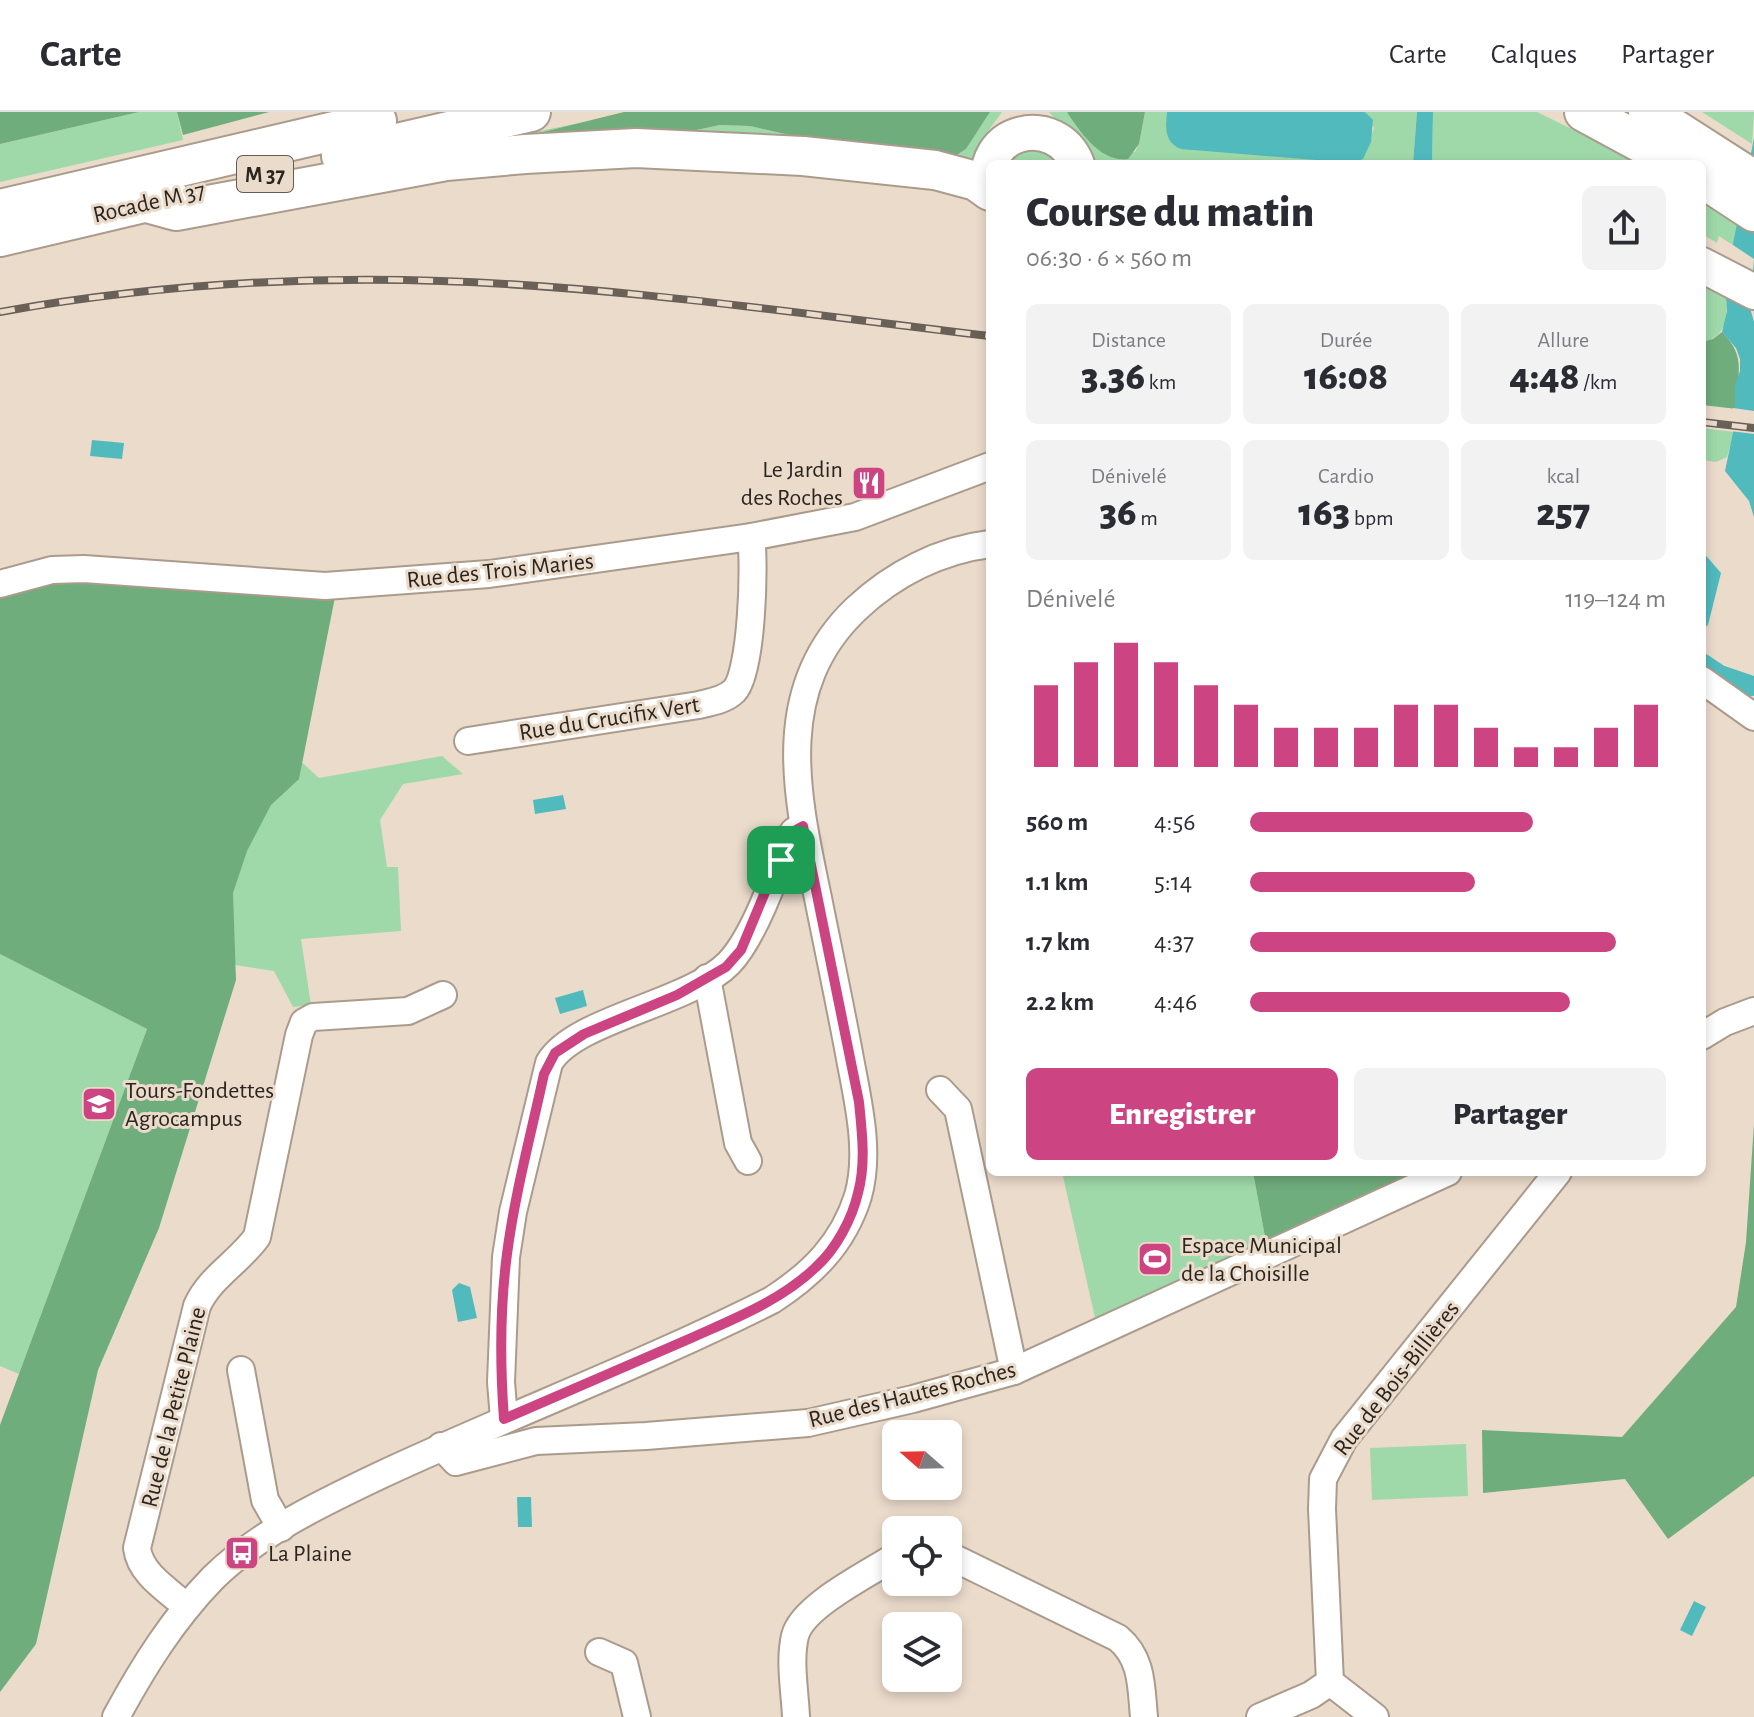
<!DOCTYPE html>
<html lang="fr">
<meta charset="utf-8">
<style>
body{margin:0;font-family:"Alegreya Sans",sans-serif;background:#f2f2f3;color:#2b2b33;height:100vh;display:flex;flex-direction:column;font-size:30px;white-space:nowrap}
*{box-sizing:border-box;margin:0}
p{font-size:26px;color:#7c7c81}
.icon{flex:none;width:44px;height:44px;fill:none;stroke:currentColor;stroke-width:2;stroke-linecap:round;stroke-linejoin:round}
.map{position:relative;flex:1;overflow:hidden}
.details{position:absolute;left:986px;top:48px;width:720px;height:1016px;display:flex;flex-direction:column;background:#fff;border-radius:12px;box-shadow:0 4px 12px #0003}
.details>*{flex:none}
.needle{width:52px;rotate:290deg}
.fabs{position:absolute;left:882px;top:1308px;display:grid;gap:16px}
.fabs a{display:grid;place-items:center;width:80px;height:80px;border-radius:12px;background:#fff;box-shadow:0 4px 12px #0003;font-size:40px}
.pin{position:absolute;display:grid;place-items:center;width:68px;height:68px;color:#fff;margin:-34px;border-radius:16px;box-shadow:0 4px 12px #0006}
.round{display:grid;place-items:center;flex:none;width:84px;height:84px;border-radius:12px;background:#f2f2f3}
.head{display:flex;align-items:center;justify-content:space-between;height:136px;padding:0 40px}
h1{font-size:44px;font-weight:800;line-height:60px}
.metrics{display:grid;grid-template-columns:repeat(3,1fr);gap:12px;height:136px;padding:8px 40px}
.metrics div{display:grid;align-content:center;border-radius:12px;background:#f2f2f3;text-align:center}
.metrics b{font-size:40px;font-weight:800}
.metrics small{font-size:22px;font-weight:400}
.metrics p{font-size:22px}
.chart{height:224px;padding:16px 40px}
.chart p{display:flex;justify-content:space-between}
.chart svg{width:100%;height:144px;margin-top:8px;stroke:#cc4582;stroke-width:6}
.button{display:flex;gap:16px;margin-top:auto;padding:16px 40px}
.button a{flex:1;height:92px;border-radius:12px;background:#cc4582;color:#fff;font-size:32px;font-weight:800;line-height:92px;text-align:center}
.button a+a{background:#f2f2f3;color:#2b2b33}
ul{padding:0 40px;list-style:none;font-size:26px}
li{display:grid;grid-template-columns:128px 96px 1fr;align-items:center;height:60px}
li i{height:20px;border-radius:10px;background:#cc4582}
header{display:flex;align-items:center;gap:48px;box-sizing:border-box;height:112px;padding:0 40px;background:#fff;border-bottom:2px solid #e1e1e2}
header strong{font-size:38px}
nav{display:flex;gap:44px;margin-inline-start:auto;font-size:28px}
.map>svg:first-child{display:block}
.green{fill:#9fd9a9}
.forest{fill:#6fad7c}
.water{fill:#50babd}
.pier{fill:#ebdbcb}
.lines{fill:none;stroke-linecap:round;stroke-linejoin:round}
.canal{stroke:#50babd;stroke-width:20}
.minor-casing{stroke:#aa9b8c;stroke-width:30}
.major-casing{stroke:#aa9b8c;stroke-width:38}
.highway-casing{stroke:#aa9b8c;stroke-width:42}
.minor{stroke:#fff;stroke-width:26}
.major{stroke:#fff;stroke-width:34}
.highway{stroke:#fff;stroke-width:38}
.rail-casing{stroke:#696057;stroke-width:8}
.rail{stroke:#ebdbcb;stroke-width:5;stroke-dasharray:15;stroke-linecap:butt}
.route-casing{stroke:#fff;stroke-width:16}
.route{stroke:#cc4582;stroke-width:10}
.labels{text-anchor:middle;stroke-width:6;stroke-linejoin:round;paint-order:stroke}
.shield{fill:#ebdbcb;stroke:#655c53;stroke-width:2}
.shield-label{font-size:22px;font-weight:bold;fill:#2b251f}
.street-label{font-size:24px;fill:#2b251f;stroke:#ebdbcb}
.poi-label{font-size:24px;fill:#2b251f;stroke:#ebdbcb;text-anchor:start}
</style>
<header>
<strong>Carte</strong>
<nav><a>Carte</a><a>Calques</a><a>Partager</a></nav>
</header>
<div class="map">
<svg width="1754" height="1605" viewBox="0 0 1754 1605">
<rect width="100%" height="100%" fill="#ebdbcb"/>
<!-- green -->
<g class="green">
<polygon points="139,0 177,0 183,28 0,70 0,32"/>
<polygon points="990,0 1002,0 981,29 971,55 955,44 966,37"/>
<polygon points="1049,0 1067,0 1096,36 1135,40 1139,32 1145,0 1167,0 1166,10 1363,47 1374,16 1365,0 1417,0 1413,52 1097,52"/>
<polygon points="1433,0 1537,0 1643,52 1432,52"/>
<polygon points="1702,0 1754,0 1752,32"/>
<polygon points="594,8 547,19 678,22 720,13 750,14 847,36 461,35"/>
<polygon points="1031,30 1064,52 1003,52"/>
<polygon points="1702,88 1738,113 1734,134 1719,124 1717,131 1702,122"/>
<path d="M1702,167L1726,182C1727,206 1729,219 1705,231L1702,230Z"/>
<polygon points="1702,316 1734,320 1727,345 1716,350 1702,348"/>
<polygon points="442,644 463,662 403,672 380,708 387,755 398,755 401,819 301,827 311,893 293,895 274,859 222,851 238,715 296,645 319,666"/>
<polygon points="0,842 147,917 19,1262 0,1254"/>
<polygon points="1062,1060 1253,1060 1266,1130 1192,1163 1096,1210"/>
<polygon points="1466,1332 1468,1384 1372,1388 1370,1336"/>
</g>
<!-- forest -->
<g class="forest">
<polygon points="0,0 139,0 0,32"/>
<polygon points="177,0 269,0 183,23"/>
<polygon points="624,0 990,0 966,37 955,44 847,36 750,14 720,13 678,22 648,24 543,20"/>
<path d="M1067,0H1145L1139,32L1128,47C1101,51 1080,20 1067,0Z"/>
<path d="M1722,220C1749,247 1735,264 1737,297L1702,293V230L1713,227Z"/>
<polygon points="31,463 336,480 299,667 271,693 247,739 233,781 236,868 159,1116 98,1258 36,1532 0,1580 0,1313 147,917 0,842 0,472"/>
<polygon points="1754,1012 1754,1364 1668,1427 1625,1367 1483,1381 1482,1318 1622,1325 1736,1195 1746,1130"/>
<polygon points="1253,1060 1427,1060 1266,1130"/>
</g>
<!-- water -->
<g class="water">
<path d="M1167,0H1365L1373,8L1371,30L1363,47L1353,51L1181,37C1165,31 1165,16 1167,0Z"/>
<polygon points="1417,0 1433,0 1432,52 1413,52"/>
<polygon points="1754,26 1754,169 1750,196 1754,210 1754,405 1749,389 1725,359 1735,311 1735,273 1740,259 1740,247 1736,236 1722,220 1727,199 1725,172"/>
<polygon points="92,328 124,331 122,347 90,344"/>
<polygon points="1702,439 1721,461 1708,513 1704,516"/>
<polygon points="563,683 566,697 535,702 533,688"/>
<polygon points="583,878 587,894 560,902 555,886"/>
<polygon points="459,1171 470,1175 477,1206 458,1210 452,1178"/>
<polygon points="517,1385 531,1385 532,1415 518,1415"/>
<polygon points="1694,1489 1706,1495 1692,1524 1680,1518"/>
</g>
<!-- pier -->
<g class="pier">
<polygon points="1730,131 1754,147 1750,196 1722,179"/>
<polygon points="1733,296 1754,299 1754,322 1730,319"/>
</g>
<g class="lines">
<!-- canal -->
<polyline class="canal" points="1702,551 1720,563 1752,574"/>
<!-- minor casing -->
<g class="minor-casing">
<g id="minor">
<polyline points="0,472 52,458 84,457 325,474 489,462 751,425 855,405 990,354"/>
<polyline points="1702,568 1754,605"/>
<path d="M468,629L699,593C711,590 725,588 734,579C752,562 755,451 751,425"/>
<polyline points="707,866 738,1031 748,1049"/>
<polyline points="1702,924 1725,910 1754,899"/>
<polyline points="940,978 958,997 1014,1259"/>
<polyline points="241,1258 265,1388 281,1416"/>
<path d="M504,1307L501,1270L506,1145L513,1100L549,951C574,907 689,892 729,851C753,826 776,764 786,730L794,719L803,714"/>
<polyline points="441,1334 456,1350 536,1329 646,1324 808,1311 913,1287 1014,1259 1448,1060"/>
<path d="M948,1443L1118,1526C1143,1547 1141,1575 1144,1605"/>
<path d="M187,1495C168,1478 140,1462 137,1436L197,1194C210,1165 238,1151 257,1125L299,923L304,910L313,905L408,899L443,883"/>
<polyline points="599,1540 624,1551 637,1605"/>
<polyline points="1330,1570 1375,1605"/>
<path d="M116,1605C143,1555 173,1507 213,1466C260,1420 324,1390 383,1362C512,1302 645,1252 772,1188C812,1162 843,1132 858,1084C870,1042 859,994 851,952C841,897 829,841 818,786C797,685 771,578 856,497C893,462 940,438 990,432"/>
<path d="M796,1605C795,1580 789,1549 795,1524C802,1494 870,1461 896,1444"/>
<polyline points="1260,1605 1311,1583 1330,1570 1322,1397 1323,1367 1344,1327 1558,1060"/>
</g>
</g>
<!-- major casing -->
<g class="major-casing">
<g id="major">
<path d="M990,79C976,16 1057,0 1077,52"/>
<polyline points="1702,153 1754,180"/>
</g>
</g>
<!-- highway casing -->
<g class="highway-casing">
<g id="highway">
<polyline points="1584,0 1680,52"/>
<polyline points="1648,0 1754,68"/>
<polyline points="341,44 531,0"/>
<polyline points="1702,66 1754,100"/>
<polyline points="147,91 176,99 446,49 525,42 636,36 803,44 935,58 976,69 990,79"/>
<polyline points="0,97 377,9"/>
<polyline points="0,125 169,85"/>
</g>
</g>
<!-- minor -->
<use href="#minor" class="minor"/>
<!-- major -->
<use href="#major" class="major"/>
<!-- highway -->
<use href="#highway" class="highway"/>
<!-- rail casing -->
<g class="rail-casing">
<g id="rail">
<path d="M0,200C145,174 293,164 441,169C625,175 808,203 990,224"/>
<polyline points="1702,310 1754,316"/>
</g>
</g>
<!-- rail -->
<use href="#rail" class="rail"/>
</g>
<g class="lines">
<!-- route casing -->
<g class="route-casing">
<path id="route" d="M803,714L859,990C862,1020 866,1052 858,1081C852,1107 836,1137 816,1155C781,1189 733,1207 689,1227C628,1254 565,1280 504,1307C500,1253 500,1195 507,1142C515,1081 531,1022 544,962L555,941L584,922L677,883L726,855L741,838L786,730L794,719Z"/>
</g>
<!-- route -->
<use href="#route" class="route"/>
</g>
<!-- icons -->
<defs>
<g id="restaurant-square" transform="scale(1.8)"><rect x="-9" y="-9" width="18" height="18" rx="4" fill="#cc4582" stroke="#ebdbcb"/><path d="M-5-6h1v4h1v-4h1v4h1v-4h1v5L-1.5 .5V6h-2V.5L-5-1ZM5-6V6H3V1.5H1.5Q1.5-4 5-6Z" fill="#fff"/></g>
<g id="school-square" transform="scale(1.8)"><rect x="-9" y="-9" width="18" height="18" rx="4" fill="#cc4582" stroke="#ebdbcb"/><path d="M0-5L7-2L0 1L-7-2ZM-4 1L0 2.5L4 1V4Q0 6-4 4Z" fill="#fff"/></g>
<g id="stadium-square" transform="scale(1.8)"><rect x="-9" y="-9" width="18" height="18" rx="4" fill="#cc4582" stroke="#ebdbcb"/><path d="M0-5a6.5 5 0 1 0 0 10a6.5 5 0 1 0 0-10ZM-3.5-1.8h7v3.6h-7Z" fill="#fff"/></g>
<g id="bus-square" transform="scale(1.8)"><rect x="-9" y="-9" width="18" height="18" rx="4" fill="#cc4582" stroke="#ebdbcb"/><path d="M-5-6H5V4H4V6H2V4H-2V6H-4V4H-5ZM-3.5-4V0h7V-4ZM-3.5 1.2v1.5H-2V1.2ZM2 1.2v1.5H3.5V1.2Z" fill="#fff"/></g>
</defs>
<g fill-rule="evenodd">
<use href="#restaurant-square" x="869" y="371"/>
<use href="#school-square" x="99" y="992"/>
<use href="#stadium-square" x="1155" y="1147"/>
<use href="#bus-square" x="242" y="1441"/>
</g>
<g class="labels">
<!-- shield labels -->
<rect class="shield" x="237" y="44" width="56" height="36" rx="6"/>
<g class="shield-label">
<text x="265" y="70">M 37</text>
</g>
<!-- street labels -->
<g class="street-label">
<text transform="translate(149 90) rotate(-13)" y="8">Rocade M 37</text>
<text transform="translate(500 458) rotate(-6)" y="8">Rue des Trois Maries</text>
<text transform="translate(609 606) rotate(-9)" y="8">Rue du Crucifix Vert</text>
<text transform="translate(1396 1266) rotate(-52)" y="8">Rue de Bois-Billières</text>
<text transform="translate(912 1282) rotate(-14)" y="8">Rue des Hautes Roches</text>
<text transform="translate(173 1295) rotate(-76)" y="8">Rue de la Petite Plaine</text>
</g>
<!-- poi labels -->
<g class="poi-label">
<text x="843" y="365" text-anchor="end">Le Jardin<tspan x="843" dy="28">des Roches</tspan></text>
<text x="125" y="986">Tours-Fondettes<tspan x="125" dy="28">Agrocampus</tspan></text>
<text x="1181" y="1141">Espace Municipal<tspan x="1181" dy="28">de la Choisille</tspan></text>
<text x="268" y="1449">La Plaine</text>
</g>
</g>
</svg>
<div class="fabs">
<a><svg class="needle" viewBox="-14 -14 28 28"><path d="M0-13l5 13h-10z" fill="#e53935"/><path d="M0 13l5-13h-10z" fill="#7c7c81"/></svg></a>
<a><svg class="icon" aria-label="locate" viewBox="0 0 24 24"><circle cx="12" cy="12" r="6"/><path d="M12 2v4M12 18v4M2 12h4M18 12h4"/></svg></a>
<a><svg class="icon" aria-label="layers" viewBox="0 0 24 24"><path d="M12 4l9 5-9 5-9-5zM3 14l9 5 9-5"/></svg></a>
</div>
<div class="pin" style="left:781px;top:748px;background:#1e9e55"><svg class="icon" aria-label="arrive" viewBox="0 0 24 24"><path d="M6 21V4h12l-3 4 3 4H6"/></svg></div>
<section class="details">
<div class="head"><div><h1>Course du matin</h1><p>06:30 · 6 × 560 m</p></div><a class="round"><svg class="icon" aria-label="share" viewBox="0 0 24 24"><path d="M12 15V3M7 8l5-5 5 5M5 13v7h14v-7"/></svg></a></div>
<div class="metrics">
<div><p>Distance</p><b>3.36<small> km</small></b></div>
<div><p>Durée</p><b>16:08</b></div>
<div><p>Allure</p><b>4:48<small> /km</small></b></div>
</div>
<div class="metrics">
<div><p>Dénivelé</p><b>36<small> m</small></b></div>
<div><p>Cardio</p><b>163<small> bpm</small></b></div>
<div><p>kcal</p><b>257</b></div>
</div>
<div class="chart"><p><span>Dénivelé</span>119–124 m</p>
<svg viewBox="0 0 160 44" preserveAspectRatio="none"><path d="M5 44V19M15 44V12M25 44V6M35 44V12M45 44V19M55 44V25M65 44V32M75 44V32M85 44V32M95 44V25M105 44V25M115 44V32M125 44V38M135 44V38M145 44V32M155 44V25"/></svg>
</div>
<ul>
<li><b>560 m</b>4:56<i style="width:68%"></i></li>
<li><b>1.1 km</b>5:14<i style="width:54%"></i></li>
<li><b>1.7 km</b>4:37<i style="width:88%"></i></li>
<li><b>2.2 km</b>4:46<i style="width:77%"></i></li>
</ul>
<div class="button"><a>Enregistrer</a><a>Partager</a></div>
</section>
</div>
